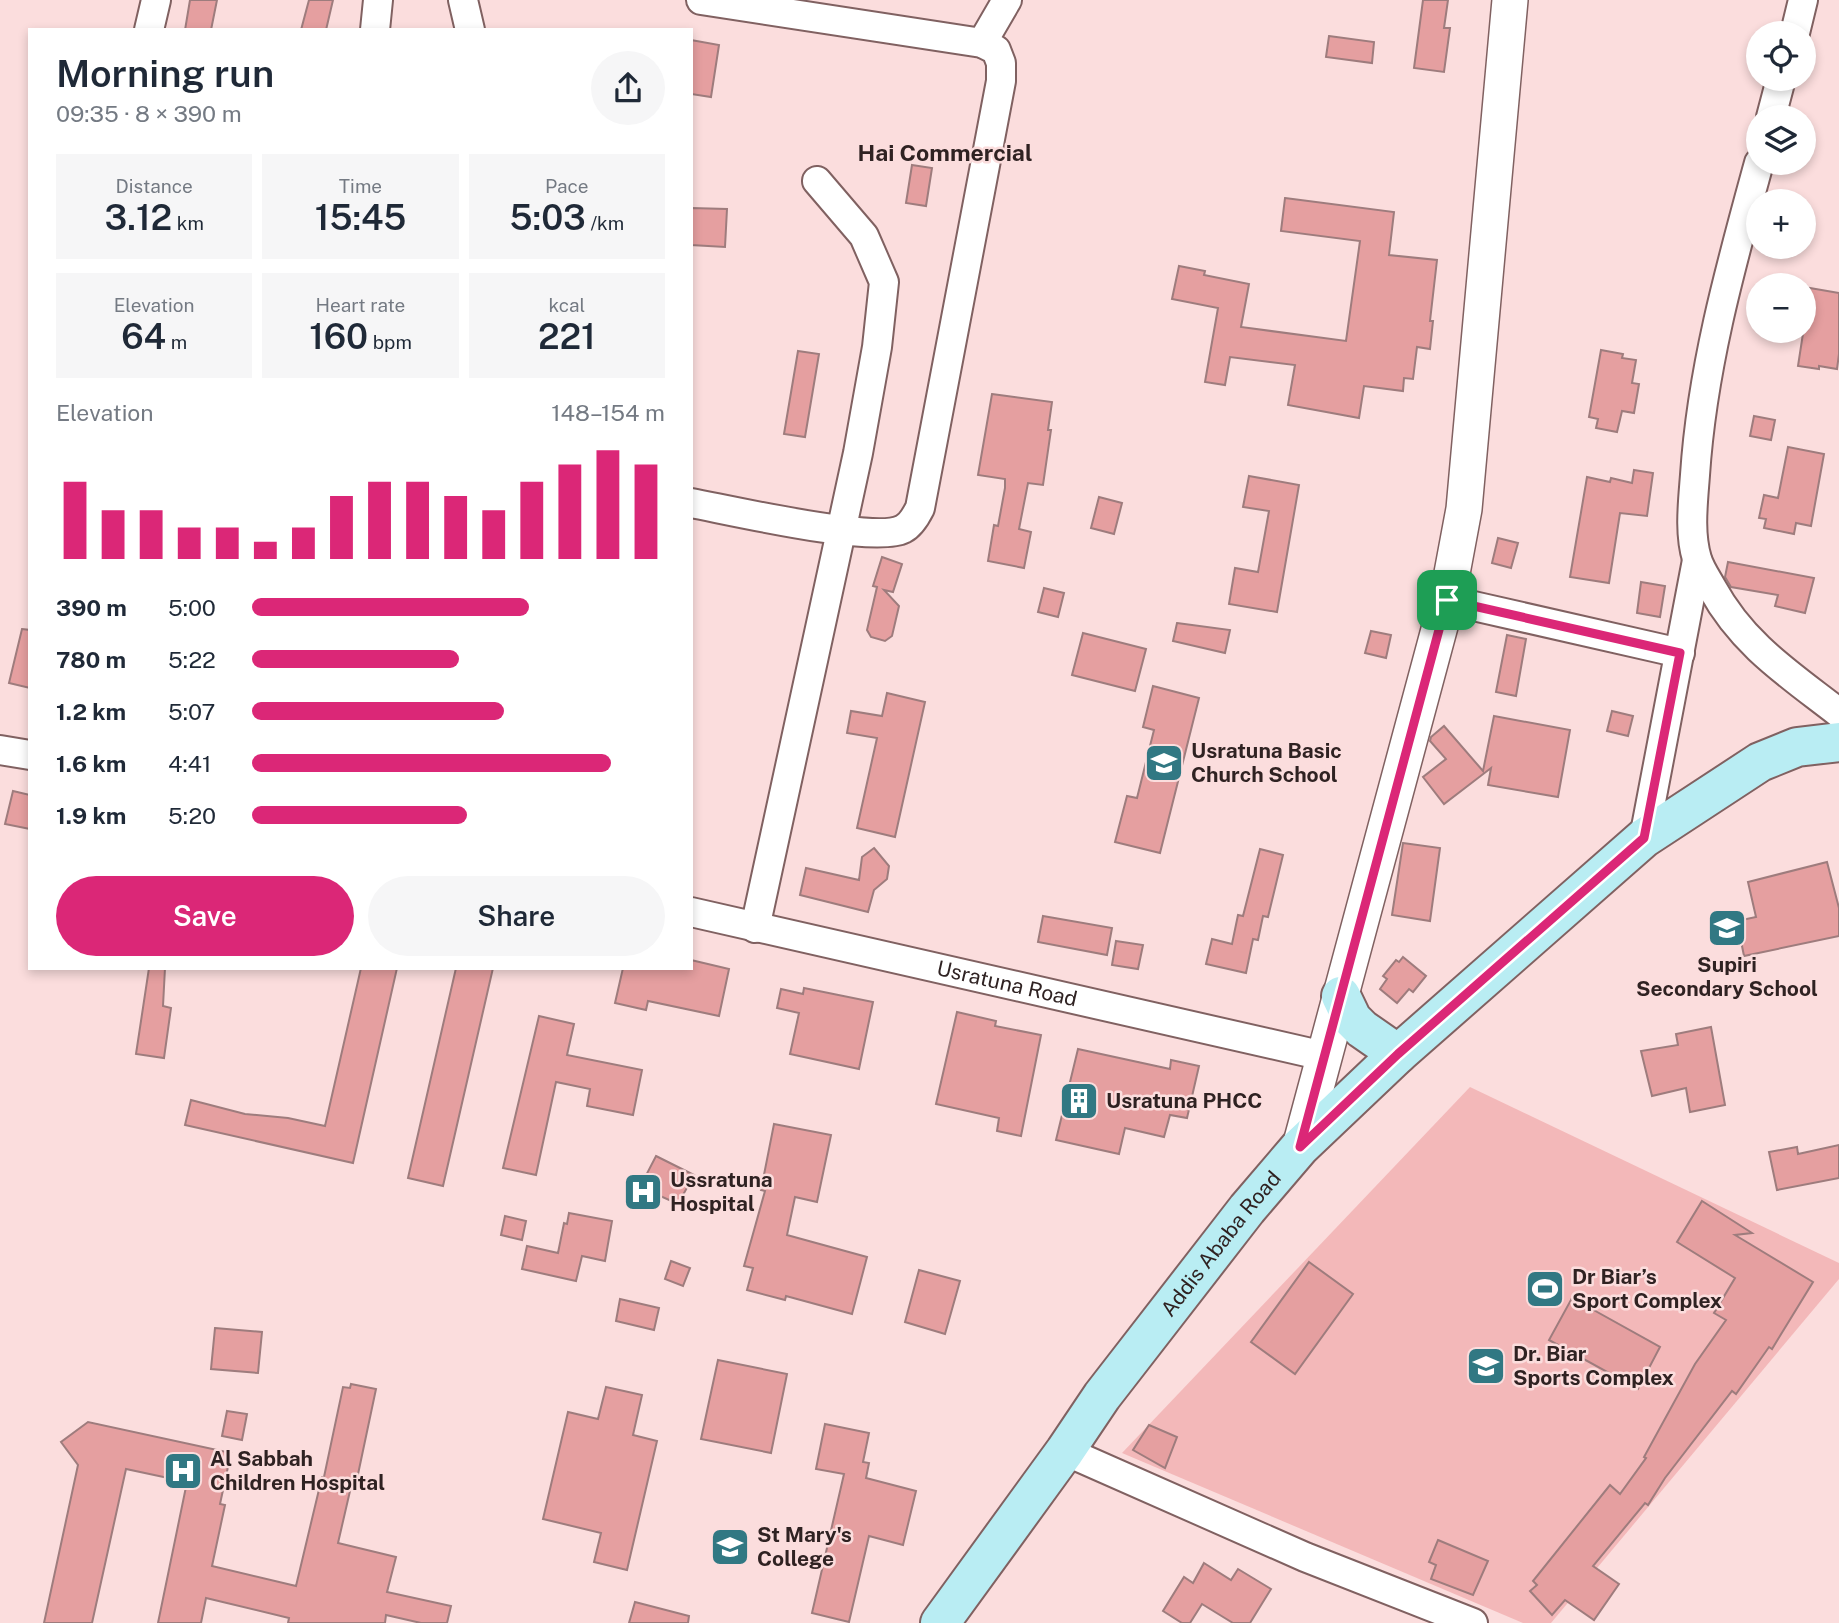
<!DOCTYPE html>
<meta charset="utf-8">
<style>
body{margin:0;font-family:"Public Sans",sans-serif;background:#f6f6f7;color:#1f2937;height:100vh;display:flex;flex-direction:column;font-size:26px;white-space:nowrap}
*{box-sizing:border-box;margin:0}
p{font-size:23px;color:#747a83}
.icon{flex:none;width:38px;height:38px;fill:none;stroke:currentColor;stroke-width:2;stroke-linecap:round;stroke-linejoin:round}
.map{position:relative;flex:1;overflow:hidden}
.panel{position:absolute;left:28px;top:28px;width:665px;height:942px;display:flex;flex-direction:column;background:#fff;border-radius:0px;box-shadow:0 4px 10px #0003}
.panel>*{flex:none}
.controls{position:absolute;left:1746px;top:21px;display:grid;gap:14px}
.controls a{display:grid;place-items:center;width:70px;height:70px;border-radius:50%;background:#fff;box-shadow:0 4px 10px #0003;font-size:35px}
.pin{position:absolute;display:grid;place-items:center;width:60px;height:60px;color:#fff;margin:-30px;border-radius:14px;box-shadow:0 4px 10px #0006}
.round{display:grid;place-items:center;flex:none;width:74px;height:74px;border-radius:37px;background:#f6f6f7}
.headline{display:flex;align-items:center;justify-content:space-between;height:119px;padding:0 28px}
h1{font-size:38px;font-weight:600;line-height:52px}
.metrics{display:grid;grid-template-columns:repeat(3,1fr);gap:10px;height:119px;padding:7px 28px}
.metrics div{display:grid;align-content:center;border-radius:0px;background:#f6f6f7;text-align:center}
.metrics b{font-size:35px;font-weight:600}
.metrics small{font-size:19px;font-weight:400}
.metrics p{font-size:19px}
.chart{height:196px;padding:14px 28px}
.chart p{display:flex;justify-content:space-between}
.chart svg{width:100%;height:126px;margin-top:7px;stroke:#db2777;stroke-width:6}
.primary-button{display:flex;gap:14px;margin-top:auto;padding:14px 28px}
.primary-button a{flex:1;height:80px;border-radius:42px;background:#db2777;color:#fff;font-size:28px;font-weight:600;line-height:80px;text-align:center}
.primary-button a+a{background:#f6f6f7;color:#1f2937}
ul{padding:0 28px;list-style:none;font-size:23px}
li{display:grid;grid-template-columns:112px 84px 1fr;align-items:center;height:52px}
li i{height:18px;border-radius:9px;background:#db2777}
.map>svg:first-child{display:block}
.green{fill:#f3b8b9}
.building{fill:#e59fa0;stroke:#9e7c7d;stroke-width:2}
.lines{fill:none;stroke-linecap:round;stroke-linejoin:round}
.minor-casing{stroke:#806161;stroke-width:32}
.tertiary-casing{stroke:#806161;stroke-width:38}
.secondary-casing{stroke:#806161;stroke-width:42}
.minor{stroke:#fff;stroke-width:28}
.tertiary{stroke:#fff;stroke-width:35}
.secondary{stroke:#b9edf3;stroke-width:38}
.route-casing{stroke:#fff;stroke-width:14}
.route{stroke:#db2777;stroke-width:9}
.labels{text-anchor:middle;stroke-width:5;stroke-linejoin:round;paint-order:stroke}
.poi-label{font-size:21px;font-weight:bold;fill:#2f2222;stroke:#fbdddd;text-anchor:start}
.street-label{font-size:21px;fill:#2f2222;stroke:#fbdddd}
.neighbourhood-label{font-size:23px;font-weight:bold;fill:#2f2222;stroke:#fbdddd}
</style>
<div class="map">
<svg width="1839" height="1623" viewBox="0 0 1839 1623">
<rect width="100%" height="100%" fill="#fbdddd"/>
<!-- green -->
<polygon class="green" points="1470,1087 1839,1263 1839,1279 1551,1623 1523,1623 1122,1453"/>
<!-- building -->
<g class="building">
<polygon points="190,0 217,0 211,30 185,30"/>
<polygon points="309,0 333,0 326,30 301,30"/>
<polygon points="1423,0 1448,0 1444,28 1450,28 1444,72 1414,68"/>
<polygon points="1329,36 1374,42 1372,63 1326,57"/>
<polygon points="691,40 719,45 711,97 691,94"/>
<polygon points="912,165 932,168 926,206 906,203"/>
<polygon points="1285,198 1394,212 1389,255 1437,260 1430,321 1433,321 1430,349 1417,347 1413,379 1404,378 1403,391 1364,386 1359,418 1288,405 1295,365 1230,357 1225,385 1205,382 1218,308 1172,299 1179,266 1205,271 1204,275 1249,284 1241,327 1346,341 1360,241 1281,231"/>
<polygon points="691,208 727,209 725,247 691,245"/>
<polygon points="1810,288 1839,293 1839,354 1837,369 1819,366 1819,369 1798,366"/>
<polygon points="1601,350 1623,354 1622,358 1636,360 1632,383 1639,384 1634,413 1622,411 1617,432 1596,428 1598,419 1589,417"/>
<polygon points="798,351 819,354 805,437 784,434"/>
<polygon points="992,394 1052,402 1048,430 1051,430 1043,485 1028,483 1019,529 1031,532 1024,568 988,561 994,525 998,526 1005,488 1005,479 978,475"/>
<polygon points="1754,416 1775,420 1771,440 1750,436"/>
<polygon points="1788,447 1824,454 1811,526 1796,523 1794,534 1764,528 1766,519 1759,518 1764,495 1778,498"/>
<polygon points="1634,470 1653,473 1647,516 1620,513 1609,583 1570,577 1587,477 1610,482 1611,478 1632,483"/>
<polygon points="1249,476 1299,485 1277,612 1229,604 1235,568 1258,572 1269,511 1243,507"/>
<polygon points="1099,497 1122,503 1114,534 1091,528"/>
<polygon points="1498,538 1518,543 1511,568 1492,563"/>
<polygon points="882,557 902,564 893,592 884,590 899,606 892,636 885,641 871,637 867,630 877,587 873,586"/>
<polygon points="1728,562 1814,578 1805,613 1775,606 1778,595 1731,587 1725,577"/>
<polygon points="1641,582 1665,586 1660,617 1637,613"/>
<polygon points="1044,588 1064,593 1058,617 1038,612"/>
<polygon points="1177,623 1230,630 1225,653 1173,641"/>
<polygon points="22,629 30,630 30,688 9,683"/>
<polygon points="1371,631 1391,635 1386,658 1365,653"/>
<polygon points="1083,633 1146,649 1135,691 1072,675"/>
<polygon points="1507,635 1526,639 1516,696 1496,692"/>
<polygon points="1153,686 1199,698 1160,853 1115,842 1127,796 1137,798 1154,730 1143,727"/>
<polygon points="887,693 925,702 895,837 857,828 877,738 847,733 851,711 882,716"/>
<polygon points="1612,711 1633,716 1628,736 1607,731"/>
<polygon points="1494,716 1570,730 1558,797 1488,785 1491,768 1444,804 1423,777 1446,759 1430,741 1431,737 1444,726 1483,771"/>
<polygon points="13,791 30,795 30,829 5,824"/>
<polygon points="1403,843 1440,848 1430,921 1392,915"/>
<polygon points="874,848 889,866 887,879 874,890 868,912 800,895 806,868 859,880 862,857"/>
<polygon points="1260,849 1283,855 1268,917 1263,916 1258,940 1253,939 1246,973 1206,964 1212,939 1232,944 1238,915 1243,916"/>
<polygon points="1827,862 1839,908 1839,936 1744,956 1737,921 1756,917 1748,882"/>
<polygon points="1043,916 1112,928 1107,955 1038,942"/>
<polygon points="1116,941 1143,945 1138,969 1112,965"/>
<polygon points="1403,957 1426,976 1413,992 1409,989 1397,1003 1380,989 1387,979 1383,976 1396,960 1399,962"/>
<polygon points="691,960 729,969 719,1016 648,1001 646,1010 615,1003 623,968 691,968"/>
<polygon points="149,968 165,968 163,1006 171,1008 164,1058 136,1054"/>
<polygon points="361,968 397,968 353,1163 185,1125 191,1100 245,1114 288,1118 325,1126"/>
<polygon points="456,968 493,968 443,1186 408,1178"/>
<polygon points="804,988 873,1002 859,1069 790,1054 799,1013 777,1008 781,989 803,994"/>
<polygon points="957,1012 996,1021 995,1026 1041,1035 1021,1136 997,1131 999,1118 936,1104"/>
<polygon points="539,1016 574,1024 567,1055 642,1070 633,1115 587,1106 590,1089 556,1082 536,1175 503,1168"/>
<polygon points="1711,1027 1725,1105 1690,1112 1686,1088 1652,1096 1641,1051 1678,1045 1676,1034"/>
<polygon points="1078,1049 1170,1069 1171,1060 1199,1066 1187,1118 1170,1115 1164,1137 1125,1128 1119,1154 1056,1140"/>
<polygon points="774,1124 831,1135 817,1202 795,1197 787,1235 867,1257 852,1314 786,1296 785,1300 747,1290 753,1268 744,1266 765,1191 761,1190"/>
<polygon points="1839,1145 1839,1178 1777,1190 1769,1152 1797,1147 1798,1154"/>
<polygon points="656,1156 694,1175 678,1204 640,1187"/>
<polygon points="1702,1201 1752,1233 1735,1235 1813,1282 1772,1349 1769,1347 1736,1394 1732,1391 1665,1478 1648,1505 1645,1503 1593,1566 1619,1584 1594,1620 1565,1600 1552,1615 1530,1591 1537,1585 1533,1581 1610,1485 1620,1494 1646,1458 1644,1457 1695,1364 1726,1320 1714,1313 1735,1278 1677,1242"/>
<polygon points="569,1213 612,1221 605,1261 582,1256 576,1281 522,1269 527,1246 558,1253 564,1223 567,1224"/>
<polygon points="505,1216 526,1221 522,1240 501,1235"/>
<polygon points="671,1261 690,1268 683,1286 665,1279"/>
<polygon points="1309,1262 1353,1294 1295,1374 1251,1342"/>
<polygon points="919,1270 960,1281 945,1334 905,1322"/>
<polygon points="1572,1298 1660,1347 1638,1389 1549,1340"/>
<polygon points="620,1299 659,1308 654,1330 616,1321"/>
<polygon points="215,1328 262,1332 258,1373 211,1369"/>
<polygon points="718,1360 787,1374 771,1453 701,1439"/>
<polygon points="351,1384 376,1389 357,1479 353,1478 338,1543 396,1557 387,1592 451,1606 447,1623 421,1623 386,1615 385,1623 288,1623 289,1618 206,1598 201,1623 158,1623 187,1482 126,1469 92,1623 44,1623 78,1465 61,1442 88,1422 231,1453 220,1504 225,1505 212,1566 296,1586 322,1477 324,1477 343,1387 350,1388"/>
<polygon points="606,1387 642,1395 633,1435 657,1441 627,1570 594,1562 601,1533 543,1519 568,1412 598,1419"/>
<polygon points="227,1411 247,1414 242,1440 222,1436"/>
<polygon points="825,1424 869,1433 863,1462 869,1463 866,1478 916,1491 903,1545 869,1536 849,1622 812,1613 844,1474 816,1469"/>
<polygon points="1149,1425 1177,1437 1165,1468 1133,1450"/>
<polygon points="1438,1540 1488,1561 1473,1595 1431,1579 1436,1565 1429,1562"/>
<polygon points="1204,1563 1231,1580 1238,1569 1271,1589 1250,1623 1233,1623 1202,1604 1190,1623 1182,1623 1163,1611 1184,1577 1193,1583"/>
<polygon points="635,1602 689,1616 688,1623 629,1623"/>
</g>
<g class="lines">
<!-- minor casing -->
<g class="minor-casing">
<g id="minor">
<polyline points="463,0 470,30"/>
<polyline points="149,30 156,0"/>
<polyline points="375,30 378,0"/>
<polyline points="1795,33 1803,0"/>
<polyline points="982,43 1007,0"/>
<polyline points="1771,117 1781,79"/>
<path d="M1759,163C1731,265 1702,368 1695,475C1693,502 1689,533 1697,559C1700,569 1707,579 1712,588C1743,645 1789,674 1839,713"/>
<path d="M691,503C729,510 875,544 903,529C911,525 916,516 920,508L1001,81V63L996,50L982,43L701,0"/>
<polyline points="1447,600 1680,653"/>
<polyline points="0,750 30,755"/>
<polyline points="1644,838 1697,560"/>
<path id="s1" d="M691,912L1324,1056"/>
<polyline points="755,928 858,453 877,347 884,282 864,236 817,181"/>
<polyline points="1065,1451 1305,1557 1473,1623"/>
</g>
</g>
<!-- tertiary casing -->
<g class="tertiary-casing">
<polyline id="tertiary" points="1300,1147 1447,600 1464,509 1510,0"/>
</g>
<!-- secondary casing -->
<g class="secondary-casing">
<g id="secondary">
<polyline points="1341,996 1352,1019 1362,1029 1398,1054"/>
<path id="s2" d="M940,1623L1065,1451L1102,1396L1247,1209L1300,1147L1398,1054L1644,838L1760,762L1797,747L1839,742"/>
</g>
</g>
<!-- minor -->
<use href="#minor" class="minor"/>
<!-- tertiary -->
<use href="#tertiary" class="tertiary"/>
<!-- secondary -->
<use href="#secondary" class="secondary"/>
</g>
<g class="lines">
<!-- route casing -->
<g class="route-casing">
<polygon id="route" points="1447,600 1680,653 1644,838 1398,1054 1300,1147"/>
</g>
<!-- route -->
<use href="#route" class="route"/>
</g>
<!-- icons -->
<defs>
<g id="school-square" transform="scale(2.0125)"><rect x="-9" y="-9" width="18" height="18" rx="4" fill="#317883" stroke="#fbdddd"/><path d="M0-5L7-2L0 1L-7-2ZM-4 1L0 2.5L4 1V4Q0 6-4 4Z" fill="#fff"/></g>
<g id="building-square" transform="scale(2.0125)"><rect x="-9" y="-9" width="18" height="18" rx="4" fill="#317883" stroke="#fbdddd"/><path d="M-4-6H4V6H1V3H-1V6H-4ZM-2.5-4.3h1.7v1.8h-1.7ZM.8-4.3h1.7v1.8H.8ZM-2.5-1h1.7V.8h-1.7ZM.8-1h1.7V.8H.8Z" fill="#fff"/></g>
<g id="hospital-square" transform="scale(2.0125)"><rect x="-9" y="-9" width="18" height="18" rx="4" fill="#317883" stroke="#fbdddd"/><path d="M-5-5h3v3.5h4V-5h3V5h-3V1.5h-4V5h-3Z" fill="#fff"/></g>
<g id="stadium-square" transform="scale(2.0125)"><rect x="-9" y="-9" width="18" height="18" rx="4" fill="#317883" stroke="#fbdddd"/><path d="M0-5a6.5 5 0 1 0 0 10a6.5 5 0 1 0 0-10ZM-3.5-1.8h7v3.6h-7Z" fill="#fff"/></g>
<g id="university-square" transform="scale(2.0125)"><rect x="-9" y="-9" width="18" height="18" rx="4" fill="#317883" stroke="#fbdddd"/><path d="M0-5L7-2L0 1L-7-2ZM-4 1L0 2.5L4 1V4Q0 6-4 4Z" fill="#fff"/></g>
</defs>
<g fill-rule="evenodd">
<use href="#school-square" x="1164" y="763"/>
<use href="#school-square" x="1727" y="928"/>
<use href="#building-square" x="1079" y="1101"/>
<use href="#hospital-square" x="643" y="1192"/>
<use href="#stadium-square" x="1545" y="1289"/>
<use href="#school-square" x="1486" y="1366"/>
<use href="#hospital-square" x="183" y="1471"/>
<use href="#university-square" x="730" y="1547"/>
</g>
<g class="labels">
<!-- poi labels -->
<g class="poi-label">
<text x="1191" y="758">Usratuna Basic<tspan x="1191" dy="24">Church School</tspan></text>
<text x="1727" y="972" text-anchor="middle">Supiri<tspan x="1727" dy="24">Secondary School</tspan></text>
<text x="1106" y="1108">Usratuna PHCC</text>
<text x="670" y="1187">Ussratuna<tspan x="670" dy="24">Hospital</tspan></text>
<text x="1572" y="1284">Dr Biar’s<tspan x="1572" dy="24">Sport Complex</tspan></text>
<text x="1513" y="1361">Dr. Biar<tspan x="1513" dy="24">Sports Complex</tspan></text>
<text x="210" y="1466">Al Sabbah<tspan x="210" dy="24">Children Hospital</tspan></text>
<text x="757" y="1542">St Mary's<tspan x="757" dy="24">College</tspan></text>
</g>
<!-- street labels -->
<g class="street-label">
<text dy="7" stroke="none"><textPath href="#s1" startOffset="324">Usratuna Road</textPath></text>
<text dy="7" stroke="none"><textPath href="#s2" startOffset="472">Addis Ababa Road</textPath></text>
</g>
<!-- neighbourhood labels -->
<g class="neighbourhood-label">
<text x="945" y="161">Hai Commercial</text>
</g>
</g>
</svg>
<div class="controls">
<a><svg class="icon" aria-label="locate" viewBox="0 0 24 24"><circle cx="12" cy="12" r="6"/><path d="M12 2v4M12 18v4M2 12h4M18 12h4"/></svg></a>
<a><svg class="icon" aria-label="layers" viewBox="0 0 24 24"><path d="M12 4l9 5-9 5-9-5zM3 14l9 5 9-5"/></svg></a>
<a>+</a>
<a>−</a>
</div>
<div class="pin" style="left:1447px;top:600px;background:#1e9e55"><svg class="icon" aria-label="arrive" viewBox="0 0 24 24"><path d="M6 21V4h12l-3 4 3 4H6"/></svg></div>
<section class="panel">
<div class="headline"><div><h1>Morning run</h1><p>09:35 · 8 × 390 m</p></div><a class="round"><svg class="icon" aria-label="share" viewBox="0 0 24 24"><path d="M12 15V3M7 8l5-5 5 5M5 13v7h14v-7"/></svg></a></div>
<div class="metrics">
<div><p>Distance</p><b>3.12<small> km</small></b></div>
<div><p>Time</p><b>15:45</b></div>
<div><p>Pace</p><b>5:03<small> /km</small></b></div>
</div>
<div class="metrics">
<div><p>Elevation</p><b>64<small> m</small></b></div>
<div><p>Heart rate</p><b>160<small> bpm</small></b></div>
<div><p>kcal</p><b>221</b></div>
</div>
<div class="chart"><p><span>Elevation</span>148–154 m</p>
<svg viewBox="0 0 160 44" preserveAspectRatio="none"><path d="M5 44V17M15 44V27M25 44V27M35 44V33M45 44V33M55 44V38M65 44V33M75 44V22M85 44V17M95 44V17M105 44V22M115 44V27M125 44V17M135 44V11M145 44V6M155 44V11"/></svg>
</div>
<ul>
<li><b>390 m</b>5:00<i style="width:67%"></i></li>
<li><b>780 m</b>5:22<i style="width:50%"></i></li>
<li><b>1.2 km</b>5:07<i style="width:61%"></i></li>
<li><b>1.6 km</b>4:41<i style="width:87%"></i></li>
<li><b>1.9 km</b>5:20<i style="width:52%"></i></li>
</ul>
<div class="primary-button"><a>Save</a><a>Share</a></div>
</section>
</div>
